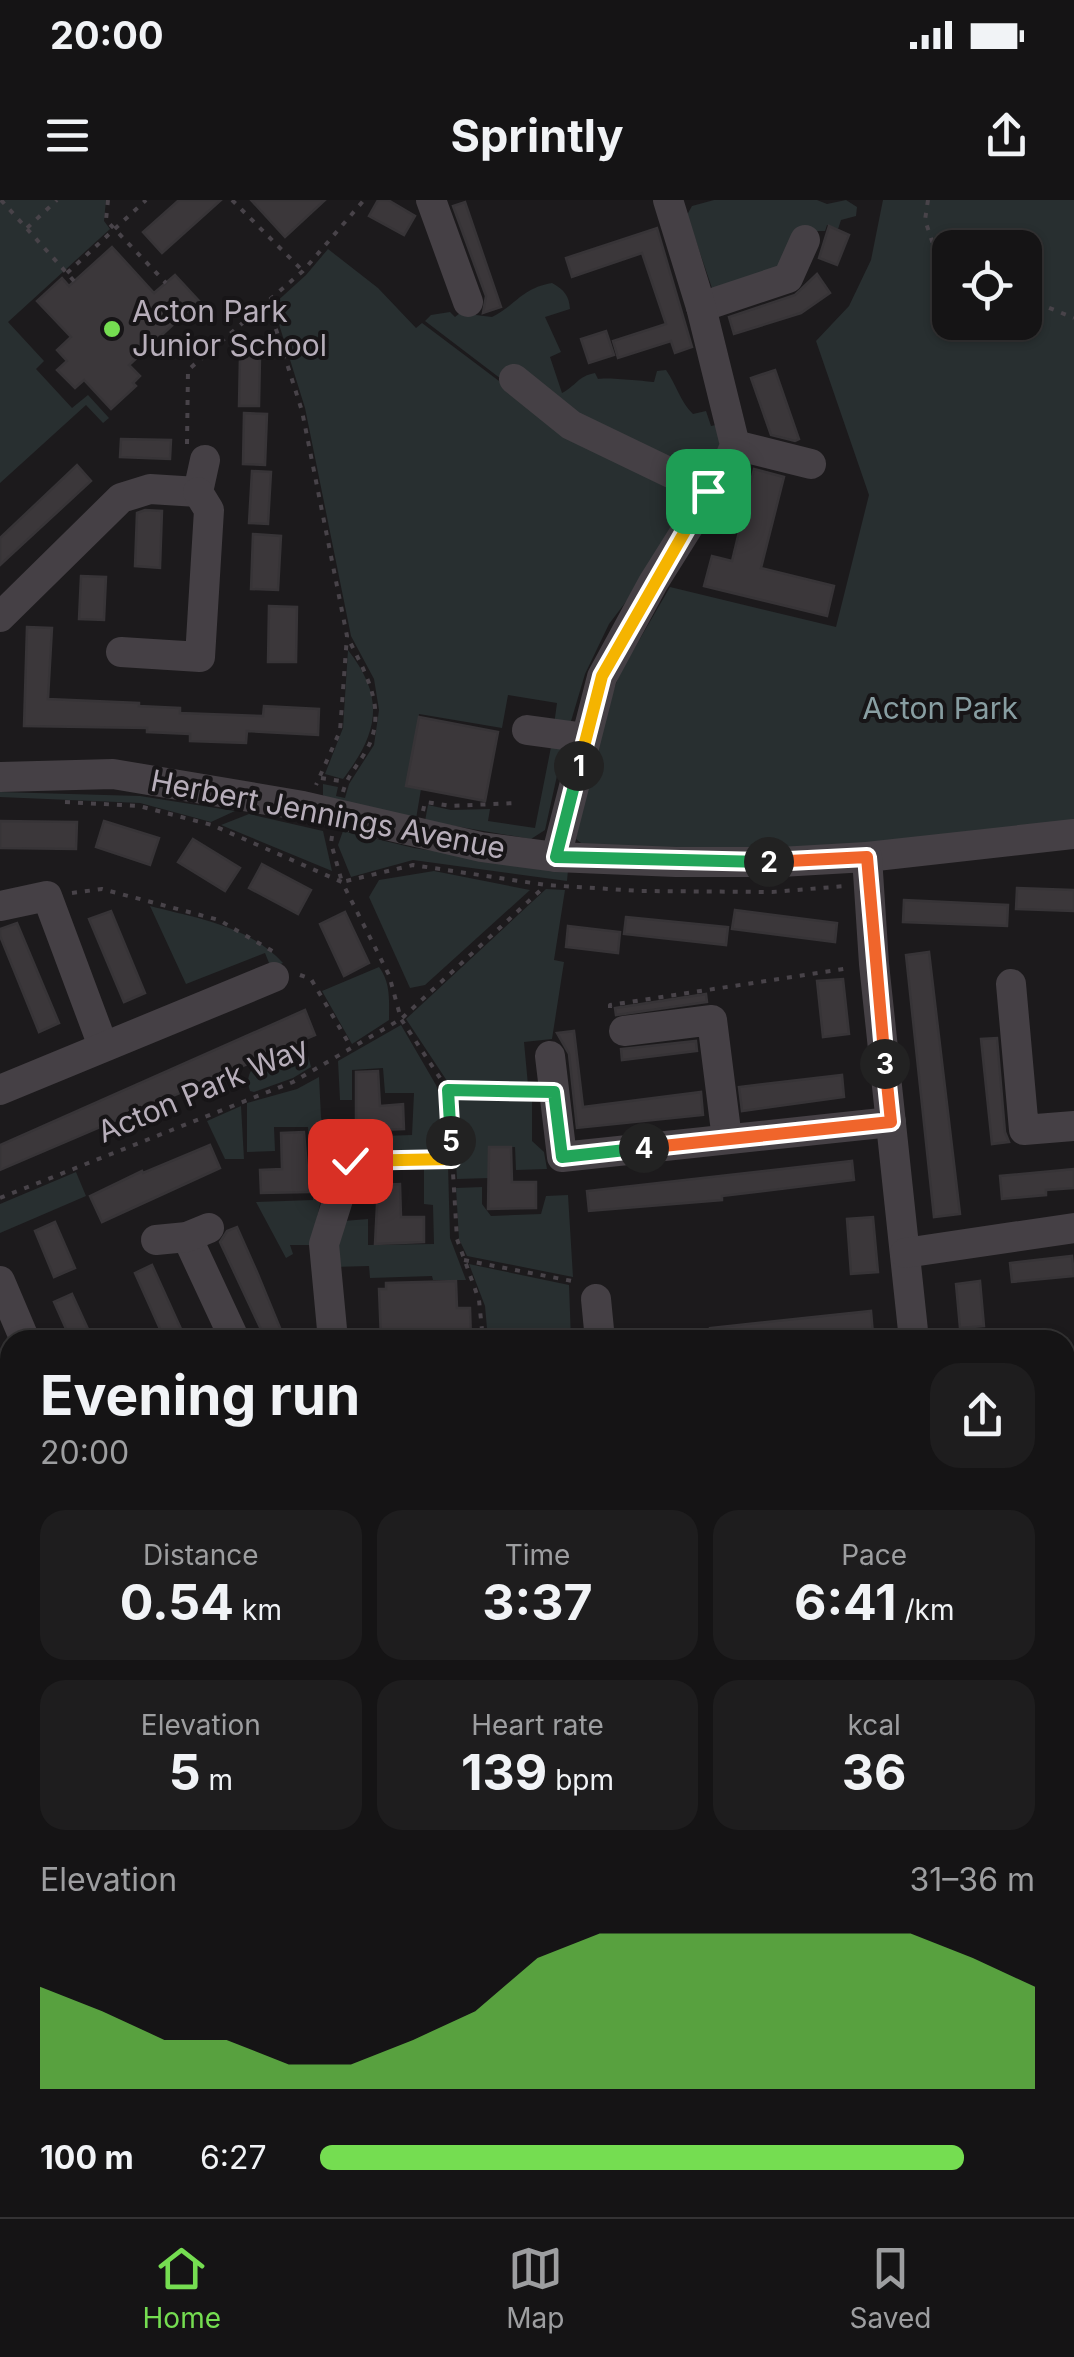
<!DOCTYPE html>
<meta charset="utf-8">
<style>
body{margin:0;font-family:Inter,sans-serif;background:#1e1d1e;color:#f1f3f6;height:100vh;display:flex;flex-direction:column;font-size:38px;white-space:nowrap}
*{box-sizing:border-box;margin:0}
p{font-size:32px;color:#9d9ea0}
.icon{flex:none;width:55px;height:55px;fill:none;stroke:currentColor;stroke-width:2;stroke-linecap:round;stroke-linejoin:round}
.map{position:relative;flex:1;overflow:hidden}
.side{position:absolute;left:0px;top:1130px;width:1075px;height:888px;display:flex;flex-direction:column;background:#151415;border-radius:30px 30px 0 0;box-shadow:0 2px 8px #0004,0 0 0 2px #343334}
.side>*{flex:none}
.tools{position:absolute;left:932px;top:30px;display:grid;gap:20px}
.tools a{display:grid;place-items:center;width:110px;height:110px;border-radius:20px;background:#151415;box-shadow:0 2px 8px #0004,0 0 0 2px #343334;font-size:50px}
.pin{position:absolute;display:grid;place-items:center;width:85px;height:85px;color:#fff;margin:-42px;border-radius:20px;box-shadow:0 5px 15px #0006}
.km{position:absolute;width:50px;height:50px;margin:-25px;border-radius:50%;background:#222;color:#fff;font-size:28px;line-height:50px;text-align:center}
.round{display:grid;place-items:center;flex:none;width:105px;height:105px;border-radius:30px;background:#1e1d1e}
.overview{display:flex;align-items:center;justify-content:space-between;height:170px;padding:0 40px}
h1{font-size:55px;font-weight:700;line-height:75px}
.stats{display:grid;grid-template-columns:repeat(3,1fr);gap:15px;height:170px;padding:10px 40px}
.stats div{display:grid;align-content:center;border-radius:25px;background:#1e1d1e;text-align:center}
.stats b{font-size:50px;font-weight:700}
.stats small{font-size:28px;font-weight:400}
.stats p{font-size:28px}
.chart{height:280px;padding:20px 40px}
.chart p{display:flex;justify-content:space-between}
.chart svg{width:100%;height:180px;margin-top:10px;fill:#75dd51;opacity:.7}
ul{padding:0 40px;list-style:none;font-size:32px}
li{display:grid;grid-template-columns:160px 120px 1fr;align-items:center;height:75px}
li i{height:25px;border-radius:12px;background:#75dd51}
.status{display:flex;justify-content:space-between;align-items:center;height:70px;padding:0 50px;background:#151415;direction:ltr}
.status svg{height:28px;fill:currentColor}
header{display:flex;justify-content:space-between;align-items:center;height:130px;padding:0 40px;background:#151415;font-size:45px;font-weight:700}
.dock{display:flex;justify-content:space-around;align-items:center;height:140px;border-top:2px solid #343334;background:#151415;font-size:28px;color:#9d9ea0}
.dock a{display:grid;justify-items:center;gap:5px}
.dock .selected{color:#75dd51}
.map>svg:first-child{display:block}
.green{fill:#282f30;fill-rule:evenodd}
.building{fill:#3b373a;stroke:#373437;stroke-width:2.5}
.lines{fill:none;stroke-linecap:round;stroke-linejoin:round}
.path{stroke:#484349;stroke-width:4;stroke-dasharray:5 8;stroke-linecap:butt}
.minor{stroke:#454045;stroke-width:30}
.major{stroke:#5e585f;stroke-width:38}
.split-1-casing{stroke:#fff;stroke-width:20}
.split-2-casing{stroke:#fff;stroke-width:20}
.split-3-casing{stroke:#fff;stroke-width:20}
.split-4-casing{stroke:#fff;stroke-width:20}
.split-5-casing{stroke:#fff;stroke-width:20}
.split-6-casing{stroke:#fff;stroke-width:20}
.split-1{stroke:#f5b400;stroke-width:12}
.split-2{stroke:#22a559;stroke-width:12}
.split-3{stroke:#f0652b;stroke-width:12}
.split-4{stroke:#f0652b;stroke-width:12}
.split-5{stroke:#22a559;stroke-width:12}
.split-6{stroke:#f5b400;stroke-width:12}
.poi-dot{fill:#75dd51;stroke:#171517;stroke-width:4}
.labels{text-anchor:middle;stroke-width:8;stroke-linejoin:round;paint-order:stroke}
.poi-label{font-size:30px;fill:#b7aeba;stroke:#171517;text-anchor:start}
.park-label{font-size:30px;fill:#889ea2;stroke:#171517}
.street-label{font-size:30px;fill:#b7aeba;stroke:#171517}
</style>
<div class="status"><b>20:00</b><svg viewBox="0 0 49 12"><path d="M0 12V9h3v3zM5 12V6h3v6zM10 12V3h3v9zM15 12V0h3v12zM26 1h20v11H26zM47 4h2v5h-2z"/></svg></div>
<header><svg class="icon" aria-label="menu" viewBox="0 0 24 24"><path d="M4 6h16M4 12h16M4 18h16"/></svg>Sprintly<svg class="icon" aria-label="share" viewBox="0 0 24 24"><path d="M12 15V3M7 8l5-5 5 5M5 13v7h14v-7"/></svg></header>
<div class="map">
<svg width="1074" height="2017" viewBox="0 0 1074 2017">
<rect width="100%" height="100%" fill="#1c1a1c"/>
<!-- green -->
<g class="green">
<polygon points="0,0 106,0 104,21 110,29 8,122 44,161 36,169 72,208 88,195 109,218 103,223 86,205 0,283"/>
<polygon points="714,0 817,0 827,4 846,0 857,7 856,16 841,20 838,29 827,25 825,31 814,31 791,65 714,94 687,15 692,6"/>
<path d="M883,0H1074V626L859,647L590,650L576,639L596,540L619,475L670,387L836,427L869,295L816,141L849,106L871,60ZM950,48H1025V122H950Z"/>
<polygon points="328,49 378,88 416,128 422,123 567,232 693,291 631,395 609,424 585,474 569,528 554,525 557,503 508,495 502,528 419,514 406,586 421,589 416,619 327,599 323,595 323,584 338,587 336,596 345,598 349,584 374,545 379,510 374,479 351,436 305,208 273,105 306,75"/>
<path d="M552,83C564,90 569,95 570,109L545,117L561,152L550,157L562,193C576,186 578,176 595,173L598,179C605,177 645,181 654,182L657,171L666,170C676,184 681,203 693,214L706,211L711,226L721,224L719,250L700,277L567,229L425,121L431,115L450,112L455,117L460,113L492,117C516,105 522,88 552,83Z"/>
<path d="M348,450C386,499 378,533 343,579L325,574L343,528Z"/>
<polygon points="552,542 564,544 545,630 531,639 425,621 428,605 451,610 490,609 488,621 535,628"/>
<polygon points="0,592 140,596 235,611 211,622 140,603 0,597"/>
<polygon points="249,614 323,631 332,671 221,625"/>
<polygon points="343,631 414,648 568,670 567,681 413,660 351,677 338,645"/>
<polygon points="434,671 530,690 425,785 410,788 369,697 379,680"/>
<polygon points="546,689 565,690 554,760 564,762 552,839 524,842 528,885 451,887 406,819"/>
<path d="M150,706C196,718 250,726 283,763L271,768L265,753L186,784Z"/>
<path d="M379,767C391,783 389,801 389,820L352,844L322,791Z"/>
<polygon points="401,825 436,885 444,907 447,956 387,957 387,949 355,948 355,937 412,935 414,893 385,893 383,868 352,870 352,900 340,900 338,861"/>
<path d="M302,843L306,848L311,867L293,878L254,892L250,891C239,860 281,852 302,843Z"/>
<polygon points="319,877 321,917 330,961 311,962 308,927 274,927 275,951 247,952 247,903 297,889"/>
<polygon points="452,896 532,897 532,941 544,952 547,969 516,970 515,947 490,947 490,978 457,979"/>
<polygon points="241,906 244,959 225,959 207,921"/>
<polygon points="448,965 450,1038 466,1080 433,1080 432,1076 370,1078 369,1066 332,1067 344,1021 368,1019 368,1045 434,1044 433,1005 424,1004 424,966"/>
<polygon points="313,967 328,968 311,1045 290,1045 293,1054 286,1058 256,1002 313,1000"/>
<polygon points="76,972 86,996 0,1033 0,1004"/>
<polygon points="482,987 482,1004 491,1016 541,1014 546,996 568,995 573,1077 467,1056 459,1039 456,988"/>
<polygon points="469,1064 569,1085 571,1140 488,1140 485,1106"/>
</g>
<!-- building -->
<g class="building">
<polygon points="179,0 221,0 162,53 143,32"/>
<polygon points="251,0 325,0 285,37"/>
<polygon points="378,0 388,0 415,16 404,35 369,16"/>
<polygon points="465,2 501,107 483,113 486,96 453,6"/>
<polygon points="829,26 849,35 837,65 819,58"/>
<polygon points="657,28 692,147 675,153 671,141 618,158 613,141 666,124 642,53 572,77 566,58"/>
<polygon points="112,47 154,93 175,75 199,101 129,165 140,176 133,183 136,186 111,209 84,180 75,188 57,170 67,161 57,150 71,137 37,101 62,78 69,86"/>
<polygon points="817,74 830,93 801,113 734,134 729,117 795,95"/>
<polygon points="606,131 614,155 589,163 581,139"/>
<polygon points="240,156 260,157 259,206 239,206"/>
<polygon points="775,170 799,239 795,241 771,235 751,178"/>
<polygon points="244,213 267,214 265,265 243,264"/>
<polygon points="121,239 171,240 170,259 120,257"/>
<polygon points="77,265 91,281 0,365 0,338"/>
<polygon points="754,269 784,277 761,368 834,386 827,416 704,386 712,356 732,361"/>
<polygon points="252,271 271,272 268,324 249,323"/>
<polygon points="145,310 162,311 160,368 135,366 137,313"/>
<polygon points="253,334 281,336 278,390 251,389"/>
<polygon points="81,376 106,377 104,420 79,419"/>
<polygon points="269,406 297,407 296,462 268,462"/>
<polygon points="27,427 52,428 48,499 139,503 139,506 180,508 180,513 263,516 264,506 319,509 318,535 247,531 246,543 190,541 190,534 147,532 147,528 24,526"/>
<polygon points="419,517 498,532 485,601 406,586"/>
<polygon points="0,621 77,622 76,649 0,648"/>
<polygon points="104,621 159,638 150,665 96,647"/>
<polygon points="193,639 240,668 225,691 178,662"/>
<polygon points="262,664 311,690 298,714 249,688"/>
<polygon points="1017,688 1074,690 1074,711 1016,709"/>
<polygon points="904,700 1008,705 1007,726 903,722"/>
<polygon points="735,710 837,723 835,742 732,729"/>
<polygon points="111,711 145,793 124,802 89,719"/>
<polygon points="345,712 369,763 344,776 320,724"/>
<polygon points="626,717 728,727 726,745 624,734"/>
<polygon points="17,723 59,823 39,832 0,736 0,729"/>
<polygon points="568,726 620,732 618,753 566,747"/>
<polygon points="929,752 960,1014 934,1017 906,755"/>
<polygon points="843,779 849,834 823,837 817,781"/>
<polygon points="706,794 707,802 616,815 615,808"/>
<polygon points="305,810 315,835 0,970 0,945"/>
<polygon points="574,831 583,907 701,892 703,915 577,928 569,854 557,833"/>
<polygon points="997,838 1005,932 1009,942 992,944 981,839"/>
<polygon points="696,841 697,851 622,860 621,849"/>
<polygon points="378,871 380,906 403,904 404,929 356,931 356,872"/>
<polygon points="842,875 844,897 742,911 739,887"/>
<polygon points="304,932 309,992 261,993 260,970 282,969 281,933"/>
<polygon points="210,945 220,968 102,1022 90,996 142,971 143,973"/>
<polygon points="489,947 511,947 512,982 536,982 536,1008 488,1009"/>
<polygon points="852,961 854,980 722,996 722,1000 589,1011 587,991"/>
<polygon points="1074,969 1074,988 1046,990 1046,995 1002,999 1000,976"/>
<polygon points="400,984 401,1017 424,1017 424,1042 375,1044 378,985"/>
<polygon points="873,1017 878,1072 851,1074 847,1019"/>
<polygon points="55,1022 75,1068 54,1077 35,1031"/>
<polygon points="237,1027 257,1072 285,1140 266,1140 220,1042 227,1031"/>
<polygon points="1072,1056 1074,1076 1012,1082 1010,1063"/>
<polygon points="152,1065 186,1140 165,1140 135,1073"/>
<polygon points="456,1081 457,1108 470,1108 471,1140 381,1140 379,1089 386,1089 386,1083"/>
<polygon points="980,1081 984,1126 960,1128 956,1084"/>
<polygon points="72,1094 93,1140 71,1140 54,1102"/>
<polygon points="871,1111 873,1134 805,1140 710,1140 710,1128"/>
</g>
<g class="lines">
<!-- path -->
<g class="path">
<polyline points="1,0 74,81"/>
<polyline points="108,0 106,20 166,83"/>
<polyline points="232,0 303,71"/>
<polyline points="928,0 925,20 939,62 950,67"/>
<polyline points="27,28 57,0"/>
<polyline points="67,73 146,0"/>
<polyline points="1025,98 1074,118"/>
<polyline points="268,104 302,211 347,436 340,531 316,585"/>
<polyline points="187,244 188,170 303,71 364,0"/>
<polyline points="321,578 346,582"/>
<path d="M343,592C347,576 358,565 366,551C388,512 367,476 349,440"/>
<polyline points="65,602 139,606 212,625 342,682 389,775 401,819 448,890 457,1039 479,1100 483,1140"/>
<polyline points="423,611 425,602 451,606 515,603"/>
<polyline points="332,636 331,643 342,682 413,665 546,685 641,691 772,692 846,686"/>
<polyline points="72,693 102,689 219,720 274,752"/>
<polyline points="300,775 311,779 351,847"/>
<polyline points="610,808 610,805 850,768"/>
<polyline points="448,890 528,891"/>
<polyline points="374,960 450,959"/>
<polyline points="0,998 293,882 401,819 544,687"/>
<polyline points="464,1060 577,1082"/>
</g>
<!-- minor -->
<g class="minor">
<polyline points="431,0 468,102"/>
<polyline points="701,107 788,78 805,40"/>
<polyline points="514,179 571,225 708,291"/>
<polyline points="735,245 811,264"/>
<polyline points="0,417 121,298 150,289 198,292 205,260"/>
<polyline points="121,452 200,457 209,310 198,292"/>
<polyline points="527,530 586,538"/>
<polyline points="0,577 113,574 303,606 481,647 556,657 676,662 780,662 867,657 1074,634"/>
<polyline points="556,657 602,477 653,383 727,265 735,245 701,107 668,0"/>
<polyline points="867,657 874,764 914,1140"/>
<polyline points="0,706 47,696 103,846"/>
<polyline points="1011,784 1024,930 1074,926"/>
<polyline points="624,831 712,820 727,939"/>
<polyline points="550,856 562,957 891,922"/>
<polyline points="0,890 274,777"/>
<polyline points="187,1037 235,1140"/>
<polyline points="156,1040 187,1037 209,1028"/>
<polyline points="905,1053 1074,1028"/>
<polyline points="0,1081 25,1140"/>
<polyline points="596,1099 600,1140"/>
<polyline points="333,1140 324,1044 350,961"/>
<polyline points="1065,1217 1074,1217"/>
<polyline points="0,1240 10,1237"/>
<polyline points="1065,1347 1074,1345"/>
<polyline points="0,1585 10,1583"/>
<polyline points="1065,1607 1074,1609"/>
<polyline points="0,1765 10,1764"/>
<polyline points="1065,1785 1074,1786"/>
<polyline points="0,1934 10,1933"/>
<polyline points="1065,1951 1074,1952"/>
<polyline points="501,2008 501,2017"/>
<polyline points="298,2017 299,2008"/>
</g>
<!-- major -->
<g class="major">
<polyline points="0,1980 10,1978"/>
<polyline points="1065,2000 1074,2002"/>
</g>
</g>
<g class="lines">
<!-- split-1 casing -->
<g class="split-1-casing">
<polyline id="split-1" points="579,566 602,476 708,291"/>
</g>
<!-- split-2 casing -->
<g class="split-2-casing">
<polyline id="split-2" points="579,566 556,657 769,662"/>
</g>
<!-- split-3 casing -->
<g class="split-3-casing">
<polyline id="split-3" points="769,662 867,657 885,864"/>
</g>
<!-- split-4 casing -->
<g class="split-4-casing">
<polyline id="split-4" points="644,948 891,922 885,864"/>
</g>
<!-- split-5 casing -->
<g class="split-5-casing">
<polyline id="split-5" points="451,941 448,890 554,892 562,957 644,948"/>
</g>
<!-- split-6 casing -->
<g class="split-6-casing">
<polyline id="split-6" points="350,961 452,959 451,941"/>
</g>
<!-- split-1 -->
<use href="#split-1" class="split-1"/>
<!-- split-2 -->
<use href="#split-2" class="split-2"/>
<!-- split-3 -->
<use href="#split-3" class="split-3"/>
<!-- split-4 -->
<use href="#split-4" class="split-4"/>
<!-- split-5 -->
<use href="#split-5" class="split-5"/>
<!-- split-6 -->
<use href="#split-6" class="split-6"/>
</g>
<!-- markers -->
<circle class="poi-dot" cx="112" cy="129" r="10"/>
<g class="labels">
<!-- poi labels -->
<g class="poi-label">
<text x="132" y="122">Acton Park<tspan x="132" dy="34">Junior School</tspan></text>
</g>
<!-- park labels -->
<g class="park-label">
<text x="940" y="519">Acton Park</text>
</g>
<!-- street labels -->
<g class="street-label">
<text transform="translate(328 615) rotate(11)" y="10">Herbert Jennings Avenue</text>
<text transform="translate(203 890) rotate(-23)" y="10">Acton Park Way</text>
</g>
</g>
</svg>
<div class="tools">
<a><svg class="icon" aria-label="locate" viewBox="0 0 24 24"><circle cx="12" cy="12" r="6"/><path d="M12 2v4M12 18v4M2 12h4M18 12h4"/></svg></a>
</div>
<div class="pin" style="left:708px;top:291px;background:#1e9e55"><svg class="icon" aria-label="arrive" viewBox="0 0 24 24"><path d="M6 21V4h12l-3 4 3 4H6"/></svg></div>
<div class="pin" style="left:350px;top:961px;background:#d93025"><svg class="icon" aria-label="check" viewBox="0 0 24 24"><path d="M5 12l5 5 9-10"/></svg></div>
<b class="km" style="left:579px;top:566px">1</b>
<b class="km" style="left:769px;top:662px">2</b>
<b class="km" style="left:885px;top:864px">3</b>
<b class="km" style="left:644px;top:948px">4</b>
<b class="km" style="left:451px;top:941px">5</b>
<section class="side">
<div class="overview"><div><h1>Evening run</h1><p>20:00</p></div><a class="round"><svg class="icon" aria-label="share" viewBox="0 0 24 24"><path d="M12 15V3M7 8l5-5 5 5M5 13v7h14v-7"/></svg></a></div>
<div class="stats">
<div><p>Distance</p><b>0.54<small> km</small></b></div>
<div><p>Time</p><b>3:37</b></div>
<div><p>Pace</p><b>6:41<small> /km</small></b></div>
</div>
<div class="stats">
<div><p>Elevation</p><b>5<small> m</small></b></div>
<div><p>Heart rate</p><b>139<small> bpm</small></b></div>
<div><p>kcal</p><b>36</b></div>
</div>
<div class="chart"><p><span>Elevation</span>31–36 m</p>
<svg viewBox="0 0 160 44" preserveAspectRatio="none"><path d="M0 44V19L10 25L20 32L30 32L40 38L50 38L60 32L70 25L80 12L90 6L100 6L110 6L120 6L130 6L140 6L150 12L160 19V44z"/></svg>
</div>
<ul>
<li><b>100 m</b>6:27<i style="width:90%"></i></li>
</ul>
</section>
</div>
<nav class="dock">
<a class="selected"><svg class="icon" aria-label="home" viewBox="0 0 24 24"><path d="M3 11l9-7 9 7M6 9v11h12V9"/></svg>Home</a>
<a><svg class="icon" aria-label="map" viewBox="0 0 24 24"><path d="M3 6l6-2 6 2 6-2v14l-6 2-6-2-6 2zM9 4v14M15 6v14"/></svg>Map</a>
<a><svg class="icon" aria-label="saved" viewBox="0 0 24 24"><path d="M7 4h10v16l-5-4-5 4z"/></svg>Saved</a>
</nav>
